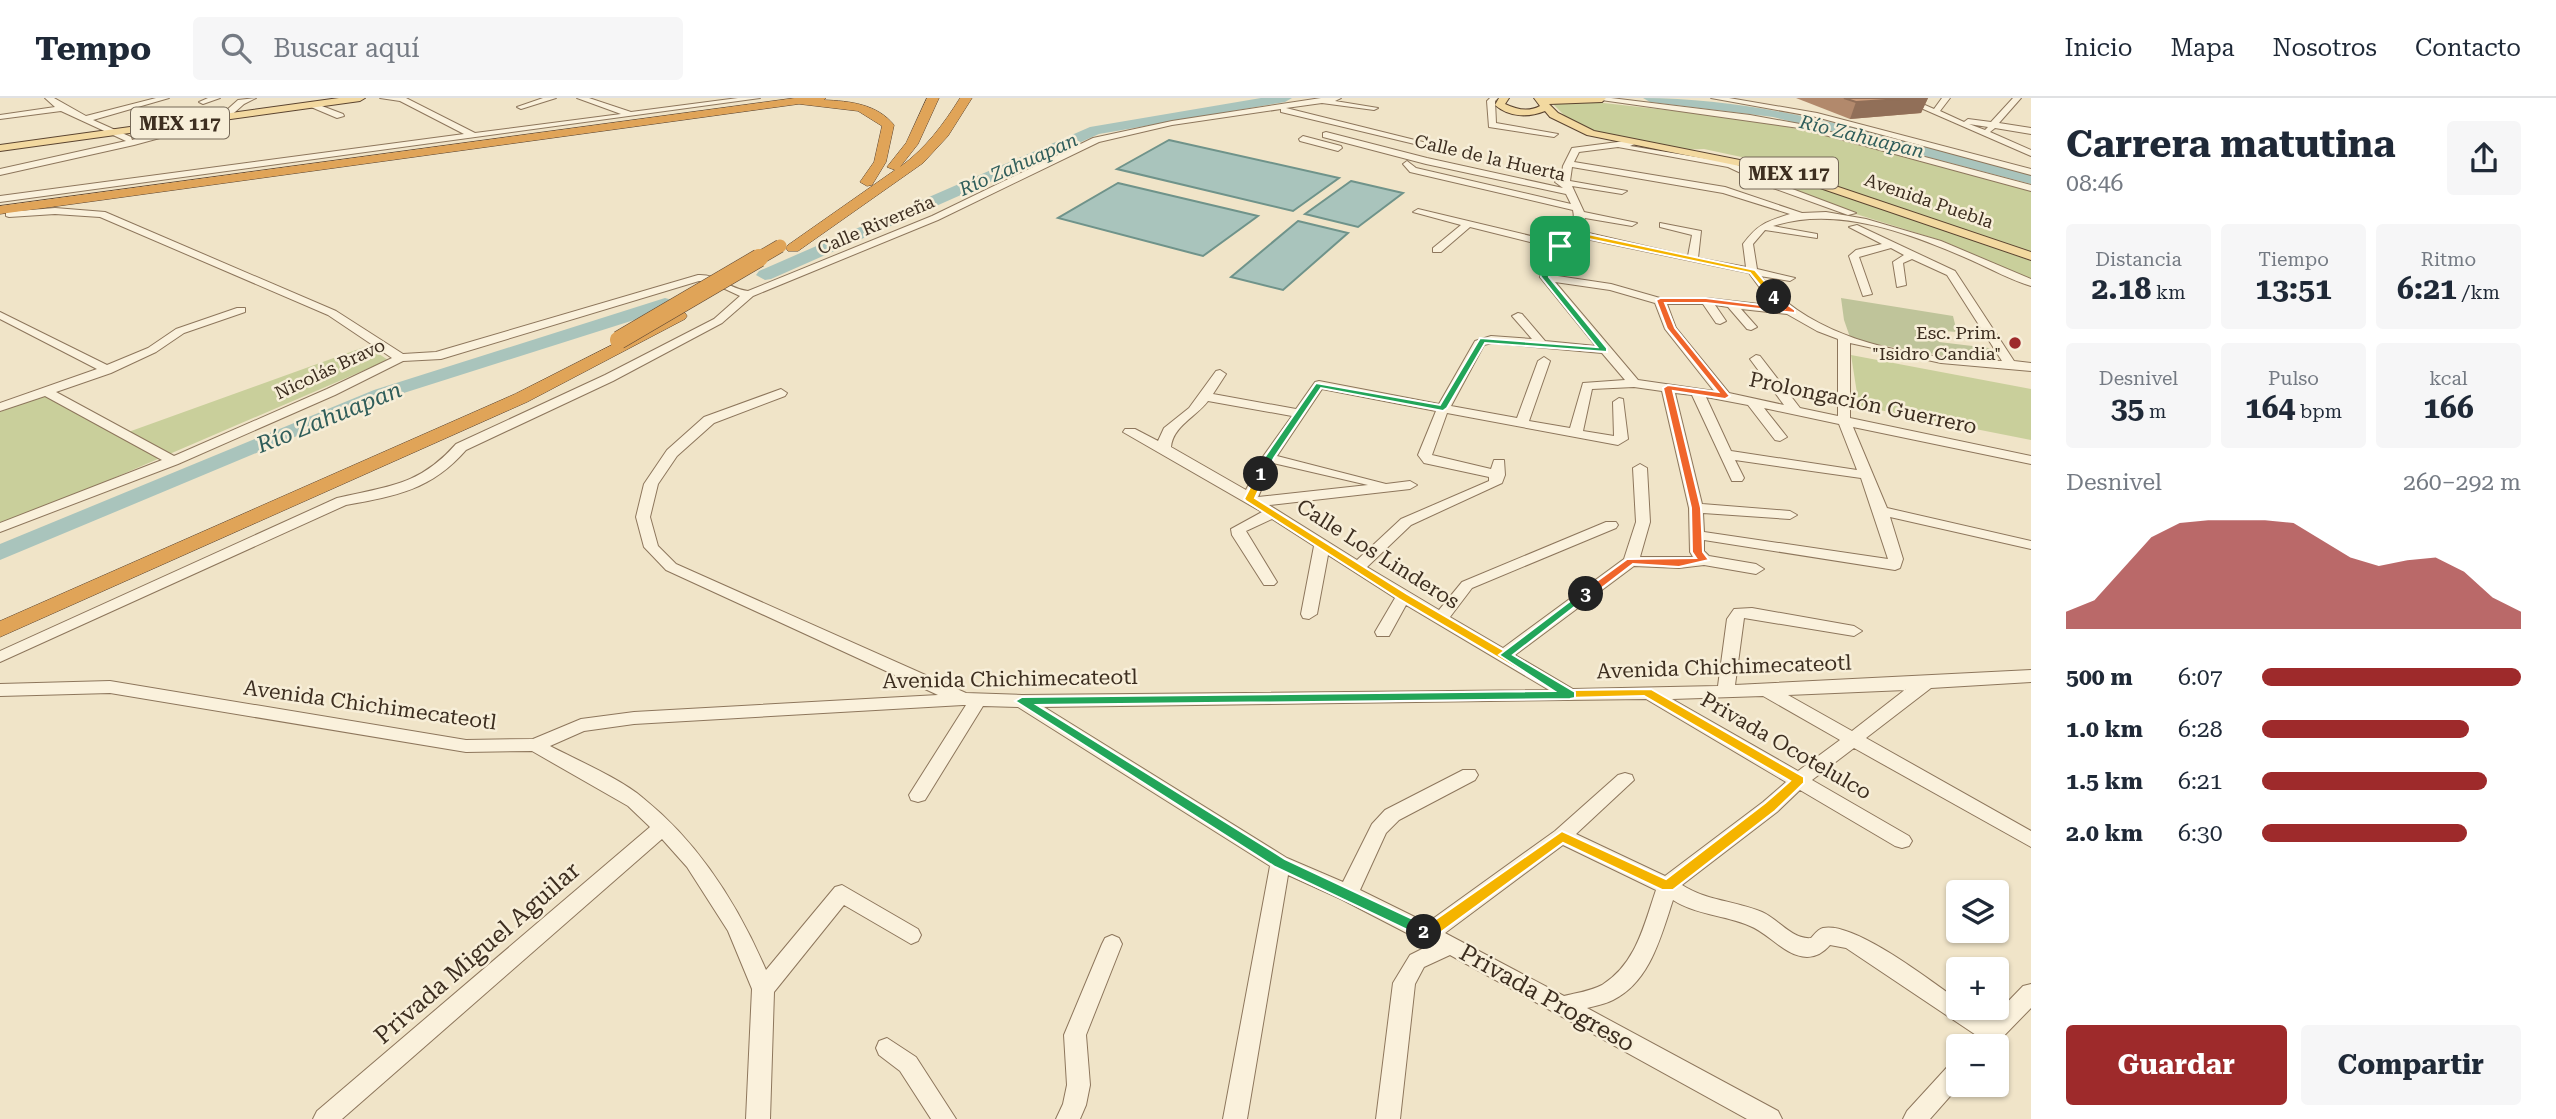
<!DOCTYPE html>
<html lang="es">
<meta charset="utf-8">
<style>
body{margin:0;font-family:"Roboto Serif",serif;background:#f6f6f7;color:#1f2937;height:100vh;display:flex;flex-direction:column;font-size:26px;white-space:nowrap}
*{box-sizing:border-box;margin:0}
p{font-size:23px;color:#747a83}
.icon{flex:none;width:38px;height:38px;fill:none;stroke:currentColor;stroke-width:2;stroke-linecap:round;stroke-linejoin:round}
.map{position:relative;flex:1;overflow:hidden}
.details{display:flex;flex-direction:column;background:#fff;width:525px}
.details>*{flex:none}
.fabs{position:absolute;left:1946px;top:782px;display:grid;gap:14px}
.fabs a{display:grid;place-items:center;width:63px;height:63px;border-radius:7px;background:#fff;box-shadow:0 2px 5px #0004;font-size:35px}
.pin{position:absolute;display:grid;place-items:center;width:60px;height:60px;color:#fff;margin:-30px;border-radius:14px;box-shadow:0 4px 10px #0006}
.km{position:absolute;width:35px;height:35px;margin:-18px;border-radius:50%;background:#222;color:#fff;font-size:19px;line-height:35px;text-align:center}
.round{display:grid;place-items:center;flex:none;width:74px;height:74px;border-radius:7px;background:#f6f6f7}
.overview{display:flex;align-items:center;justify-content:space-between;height:119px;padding:0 35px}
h1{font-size:38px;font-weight:700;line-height:52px}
.stats{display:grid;grid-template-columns:repeat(3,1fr);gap:10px;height:119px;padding:7px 35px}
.stats div{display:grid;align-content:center;border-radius:7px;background:#f6f6f7;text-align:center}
.stats b{font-size:30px;font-weight:700}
.stats small{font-size:19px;font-weight:400}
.stats p{font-size:19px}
.chart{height:196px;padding:14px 35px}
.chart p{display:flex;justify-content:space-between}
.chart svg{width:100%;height:126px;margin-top:7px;fill:#9e2a2b;opacity:.7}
.primary-button{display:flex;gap:14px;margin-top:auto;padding:14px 35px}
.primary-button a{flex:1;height:80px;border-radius:7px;background:#9e2a2b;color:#fff;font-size:28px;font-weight:700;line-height:80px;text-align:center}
.primary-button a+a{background:#f6f6f7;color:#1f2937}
ul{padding:0 35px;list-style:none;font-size:23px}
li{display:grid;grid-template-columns:112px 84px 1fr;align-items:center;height:52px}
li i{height:18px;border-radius:9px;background:#9e2a2b}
header{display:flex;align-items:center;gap:42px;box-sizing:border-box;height:98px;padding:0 35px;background:#fff;border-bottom:2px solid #e0e1e3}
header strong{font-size:33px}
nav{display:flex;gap:38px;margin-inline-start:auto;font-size:24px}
.search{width:490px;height:63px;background:#f6f6f7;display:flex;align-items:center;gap:18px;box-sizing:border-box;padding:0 24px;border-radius:7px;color:#747a83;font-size:26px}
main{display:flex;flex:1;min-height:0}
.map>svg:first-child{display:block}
.green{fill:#c9cf9b}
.cemetery{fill:#bfc49a}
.water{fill:#a9c4bc;stroke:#6f938a;stroke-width:2}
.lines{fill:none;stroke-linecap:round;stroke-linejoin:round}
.river{fill:#a9c4bc;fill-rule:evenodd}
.minor-casing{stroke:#8d765c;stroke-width:2}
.major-casing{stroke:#5b4430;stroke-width:2}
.highway-casing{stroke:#5b4430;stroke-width:1}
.minor{fill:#faf1dc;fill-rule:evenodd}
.major{fill:#f3d9a0;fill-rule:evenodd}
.highway{fill:#e0a458;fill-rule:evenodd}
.highway-bridge-far1-casing{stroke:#5b4430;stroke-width:14;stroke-linecap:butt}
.highway-bridge-casing{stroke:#5b4430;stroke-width:19;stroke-linecap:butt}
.highway-bridge-far1{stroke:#e0a458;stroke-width:13}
.highway-bridge{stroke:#e0a458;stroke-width:18}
.wall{fill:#b2896c}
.shaded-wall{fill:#916f58}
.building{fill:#cf9f7d;stroke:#916f58;stroke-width:2}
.split-1{fill:#22a559;stroke:#fff;stroke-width:2}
.split-2{fill:#f5b400;stroke:#fff;stroke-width:2}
.split-3{fill:#22a559;stroke:#fff;stroke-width:2}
.split-4{fill:#f0652b;stroke:#fff;stroke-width:2}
.split-5{fill:#f5b400;stroke:#fff;stroke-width:2}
.poi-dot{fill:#9e2a2b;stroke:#f7eed8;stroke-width:2.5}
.labels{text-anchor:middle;stroke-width:5;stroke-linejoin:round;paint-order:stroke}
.far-street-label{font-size:18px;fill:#3d2e20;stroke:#f7eed8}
.far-poi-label{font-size:18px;fill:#3d2e20;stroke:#f7eed8;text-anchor:end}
.shield{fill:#f7eed8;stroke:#756857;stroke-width:2}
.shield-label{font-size:19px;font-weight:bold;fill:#3d2e20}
.far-water-label{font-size:19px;font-style:italic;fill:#2f5d5a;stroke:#f7eed8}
.street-label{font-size:21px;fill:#3d2e20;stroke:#f7eed8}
.water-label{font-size:23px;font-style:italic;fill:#2f5d5a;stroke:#f7eed8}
.near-street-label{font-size:24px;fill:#3d2e20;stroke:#f7eed8}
</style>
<header>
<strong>Tempo</strong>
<div class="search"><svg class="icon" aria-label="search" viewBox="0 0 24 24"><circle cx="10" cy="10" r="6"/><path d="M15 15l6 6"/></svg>Buscar aquí</div>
<nav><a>Inicio</a><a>Mapa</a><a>Nosotros</a><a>Contacto</a></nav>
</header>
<main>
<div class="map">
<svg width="2031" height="1021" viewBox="0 0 2031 1021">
<rect width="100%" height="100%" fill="#f0e4c8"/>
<!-- green -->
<g class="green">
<polygon points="1558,4 1604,5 1756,22 1860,45 2031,93 2031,154 1792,74 1784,68 1704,51 1677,52 1603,37 1567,20 1553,6"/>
<path d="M1722,65C1828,85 1929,126 2031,163V183L1943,143L1843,112L1769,82L1775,79Z"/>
<polygon points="367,248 388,262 0,429 0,314 46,296 120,337"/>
<polygon points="1851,257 2031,291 2031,342 1859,308"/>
</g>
<!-- cemetery -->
<polygon class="cemetery" points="1841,200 1953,218 1957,234 1930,232 1939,244 1989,250 1996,260 1974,263 1851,242 1844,222"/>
<!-- water -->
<g class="water">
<polygon points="1169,42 1339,80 1293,113 1117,71"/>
<polygon points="1351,83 1403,95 1358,129 1305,116"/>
<polygon points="1118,85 1258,118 1203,158 1058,120"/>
<polygon points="1298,123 1348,135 1283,192 1231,179"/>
</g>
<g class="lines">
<!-- river -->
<g class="river">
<polygon points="1261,0 1292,0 1285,4 1099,36 771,181 765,182 756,177 759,173 1090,29"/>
<path d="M1643,0C1775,0 1904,44 2031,76V86L1773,19L1650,4Z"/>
<polygon points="665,200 672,202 674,206 672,210 388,300 0,462 0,446 374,292"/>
</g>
<!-- minor casing -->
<g class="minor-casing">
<g id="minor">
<polygon points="45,0 54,0 86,18 156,0 169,0 93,22 131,39 132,42 220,18 238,2 256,0 244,6 226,22 134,47 0,77 0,71 126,43 61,13 0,21 0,17 55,9"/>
<polygon points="208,0 220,0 203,6 199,4"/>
<polygon points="380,0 406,0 475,35 621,16 577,0 589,0 631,14 738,0 760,0 0,104 0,98 464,36 400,3"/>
<polygon points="543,0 556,0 521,11 517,9"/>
<path d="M1321,0H1341L1335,3L1378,10L1374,12L1322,5L1286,10L1427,45L1423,48L1281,14V11L1172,27L1099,44L938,122L753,198L722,225L613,283L466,352C431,392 396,398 346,407L0,564V553L337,400C388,388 419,388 456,346L605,277L714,221L740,198L710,184L699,183L441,261L403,263L335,297L178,366L0,434V425L162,362L45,298L0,313V305L97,271L0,221V214L107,267L148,250L176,231L237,210H245V214L184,235L156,254L111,275L56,294L174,358L327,291L392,260L328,217L100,119L55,116L9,119L6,118V114L55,110L105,114L336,213L403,256L436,254L698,177C718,176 729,191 748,193L932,118L1093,40L1172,23Z"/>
<polygon points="1490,0 1498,0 1495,3 1496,25 1558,36 1554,39 1489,29 1487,3"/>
<polygon points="1587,0 1611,0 1750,17 1800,26 2031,87 2031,93 1799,30"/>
<polygon points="1711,0 1729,0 1817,15 2031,71 2031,77 1816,19"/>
<path d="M1898,0H1909L1934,11L1942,0H1950L1940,13L1964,24L1968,21L1991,24L2013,0H2021L1999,25L2031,30V36L1995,30L1990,34L2031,52V58ZM1969,26L1988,29L1985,32Z"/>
<polygon points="314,5 343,16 344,18 337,20 311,9"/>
<path d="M1326,34L1427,60L1563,90L1555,84L1561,81L1563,68L1572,50L1633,42L1637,45L1630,48L1733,65L1779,86L1856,115L1848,117L1773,90L1728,69L1618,49L1579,54L1574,64L1725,89L1802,115L1826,114L1866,121L1941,143L2031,181V188C2011,182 1991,171 1971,162C1911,136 1838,107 1773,128L1817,136V140L1765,132L1753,146L1757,171L1795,180L1790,183L1760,178C1816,246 1918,261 2002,263L1947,177L1912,161L1903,165L1906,187L1897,189L1893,164L1904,157L1891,150L1859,159L1872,196L1863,198L1849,158L1856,152L1882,146L1849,129L1857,127L1955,173L2014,263L2031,265V273L1941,265L1850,245V320L2031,358V366L1853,329L1887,410L2031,443V451L1890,419L1903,461L1900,470L1895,472L1704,442V453L1709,458L1756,466L1764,471L1756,476L1704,467L1679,470L1634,468L1515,557L1573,591L1718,588L1727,521L1734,511L1752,510L1854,528L1862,533L1854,538L1744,520L1735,587L2031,572V584L1931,590L1866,640L2031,733V749L1854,650L1812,682L1909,738L1912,743L1909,748L1902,750L1895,748L1800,692L1777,714L1682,787C1707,803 1736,803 1762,814C1778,821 1793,842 1811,840C1815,836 1817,832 1823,830C1854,823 1931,883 1958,902V910H1971L1990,922L2023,888L2031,886V910L1994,948H1969L1976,937L1846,850L1830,847C1824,854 1816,859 1807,859C1784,858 1770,836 1750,828C1725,817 1696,817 1673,802C1661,838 1650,884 1613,902C1605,906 1595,908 1587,910L1778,1013L1782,1021H1747L1450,857L1424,869L1415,886L1400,1021H1376L1393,885L1410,857L1430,847L1341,801L1288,777L1247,1021H1223L1270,768L1018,609L983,608L925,702L918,704L911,702L909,697L966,607H963L634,626L584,633L550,648C577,662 621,681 643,700C699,745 738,807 766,872L835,789L842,787L918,831L921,837L918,843L911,846L844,807L774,894L770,1021H746L752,891L728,833L687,769L662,741L342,1021H313L317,1013L650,729L628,708L532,653L466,654L110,595L0,598V586L110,583L466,642L533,641L581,621L634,614L938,597L666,472L644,449L636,419L644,386L667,352L704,319L781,291L787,295L785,298L714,325L677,358L658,386L650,419L658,448L676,466L966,595L1022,597L1549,592L1406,507L1389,538H1377L1375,534L1395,500L1328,457L1317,516L1309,521L1303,520L1301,516L1314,448L1272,421L1246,433L1277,484L1274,487H1264L1232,437L1231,431L1262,414L1123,334L1125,331H1135L1158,343L1164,330L1189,310L1216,273L1220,272L1226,276L1213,296L1296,311L1315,284L1319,283L1439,306L1475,243L1491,238L1532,241L1512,218L1518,215L1522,216L1545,243L1596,248L1540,179L1542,162L1554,150L1470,129L1441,154H1433V150L1461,127L1413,114L1418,111L1560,145C1571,136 1576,126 1573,112L1410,74L1403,66L1407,63L1416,70L1571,106L1566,96L1426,66L1323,39V35ZM1572,69L1723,95L1790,116C1766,124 1758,126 1743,146L1746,169L1698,160L1701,133L1660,125V129L1692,137L1688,158L1580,133L1585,120L1632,128L1637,125L1584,114L1572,88L1622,96L1627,93L1570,83ZM1577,139L1749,175L1768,201L1777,208L1706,200H1660L1611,186L1551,177L1552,163ZM1555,184L1610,192L1655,205L1665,231L1714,293L1638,282ZM1667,206H1703L1716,225L1720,226L1726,223L1715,207L1728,209L1747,231L1751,232L1757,229L1741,211L1787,216L1817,233L1838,241V318L1800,310L1760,258L1756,257L1750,261L1784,307L1729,295L1676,230ZM1492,245L1602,255L1625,282L1583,285L1570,330L1529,323L1550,263L1544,259L1538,263L1517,320L1451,308L1484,247ZM1634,289L1662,293L1689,410L1690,454L1693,459H1640L1650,424L1647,370L1640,366L1633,370L1636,424L1624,461L1503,550L1450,519L1472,490L1616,430L1618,427L1616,424H1606L1462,484L1439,512L1367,469L1411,427L1502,385L1505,377L1504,362H1494L1491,371L1432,357L1447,315L1618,347L1628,341L1623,301L1619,300L1613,304L1614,338L1583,333L1592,291ZM1322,291L1436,313L1418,357L1424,365L1489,379V383L1401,421L1357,462L1269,407L1410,391L1417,387L1410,383L1386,386L1277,358ZM1675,295L1692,297L1732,383H1742L1744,380L1735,362L1861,380L1888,461L1704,434L1703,415L1790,421L1797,417L1790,413L1702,406ZM1706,299L1748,307L1775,342L1780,343L1787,339L1764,310L1839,326L1857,372L1731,353ZM1208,303L1292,318L1262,360L1246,392L1171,349C1173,328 1196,319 1208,303ZM1273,365L1368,387L1258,399ZM1906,591L1852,633L1788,597L1905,592ZM1763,598L1840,642L1798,673L1672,601ZM1646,601L1786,684L1763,704L1665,778L1576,736L1634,682L1632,677L1625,675L1618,677L1555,733L1427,825L1360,792L1386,735L1399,722L1475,682L1478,677L1475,672H1463L1385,712L1372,726L1343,784L1287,760L1044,609ZM1563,747L1656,792C1644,827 1636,866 1602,887C1591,893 1576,895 1564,898L1445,835Z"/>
<polygon points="1303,38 1341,48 1342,50 1338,53 1300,43 1299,41"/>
<polygon points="1112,837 1119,840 1122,846 1086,937 1090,987 1086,1007 1080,1021 1056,1021 1063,1006 1067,987 1064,937 1102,846 1105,840"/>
<polygon points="887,940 916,959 956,1021 931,1021 900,973 879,957 876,950 879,943"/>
<polygon points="1958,963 1958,987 1960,987 1930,1021 1903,1021 1907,1013 1950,966"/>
</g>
</g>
<!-- major casing -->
<g class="major-casing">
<g id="major">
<polygon points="339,0 365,0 360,3 0,53 0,47"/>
<path d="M1499,0H1509L1505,6C1517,12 1529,14 1540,8L1534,0H1606L1602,4L1549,6L1558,15L1594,33L1785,71L2031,154V162L1779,76L1587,37L1550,19L1545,13C1528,20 1509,19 1495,7Z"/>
</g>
</g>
<!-- highway casing -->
<g class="highway-casing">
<g id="highway">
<path d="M795,0H826L824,2C850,3 877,6 894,27L886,64L872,87L867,88L860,84L874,64L882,28L858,13L799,6L0,116V108Z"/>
<path d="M927,0H939L918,46L900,69C926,50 943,27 960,0H972L948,38L923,65L798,153H788L786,150L788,147L895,72L887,69L906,45Z"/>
<polygon points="679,213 685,215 687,218 685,221 527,304 0,539 0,523 515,296"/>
</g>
</g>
<!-- minor -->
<use href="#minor" class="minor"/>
<!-- major -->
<use href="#major" class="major"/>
<!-- highway -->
<use href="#highway" class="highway"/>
<!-- highway-bridge-far1 casing -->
<g class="highway-bridge-far1-casing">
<polyline id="highway-bridge-far1" points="756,162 780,148"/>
</g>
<!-- highway-bridge casing -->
<g class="highway-bridge-casing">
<polyline id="highway-bridge" points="619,242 759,160"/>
</g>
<!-- highway-bridge-far1 -->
<use href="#highway-bridge-far1" class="highway-bridge-far1"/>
<!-- highway-bridge -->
<use href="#highway-bridge" class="highway-bridge"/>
</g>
<!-- wall -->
<polygon class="wall" points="1796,0 1928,0 1921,15 1850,21"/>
<!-- shaded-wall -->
<polygon class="shaded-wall" points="1916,0 1928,0 1921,15 1850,21 1856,4"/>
<!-- building -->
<polygon class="building" points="1844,0 1916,0 1856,4"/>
<!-- split-1 -->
<path class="split-1" d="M1558,146L1564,148C1555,158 1546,164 1549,179L1607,250V254L1485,245L1447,310L1443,313L1321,290L1274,360L1265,379H1258L1264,360L1316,285L1440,307L1480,240L1597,249L1541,179C1538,164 1548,157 1558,146Z"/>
<!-- split-2 -->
<polygon class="split-2" points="1258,374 1266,376 1255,400 1407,496 1572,592 1651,591 1804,679 1804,685 1775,713 1673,792 1662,792 1563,745 1433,840 1428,842 1419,838 1417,834 1419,829 1426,828 1562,733 1666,781 1765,705 1790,683 1644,598 1566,600 1399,501 1246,403 1244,401"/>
<!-- split-3 -->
<polygon class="split-3" points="1582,494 1591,496 1513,557 1575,594 1575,600 1570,601 1037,607 1285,761 1430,829 1432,834 1430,838 1424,840 1275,769 1015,603 1022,599 1554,593 1499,557"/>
<!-- split-4 -->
<polygon class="split-4" points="1774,197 1795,212 1795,215 1706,205 1665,205 1675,230 1730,298 1725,301 1673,293 1701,410 1703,454 1709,462 1679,469 1633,466 1590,499 1582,499 1582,494 1627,461 1696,460 1692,454 1691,410 1663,290 1668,287 1718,294 1667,231 1656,202 1660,200 1706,200 1783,210 1770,199"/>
<!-- split-5 -->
<polygon class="split-5" points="1574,133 1755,172 1778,199 1771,201 1750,175 1575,138 1563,149 1558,149 1558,146"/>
<!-- markers -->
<circle class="poi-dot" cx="2015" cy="245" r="7"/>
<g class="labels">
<!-- far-street labels -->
<g class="far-street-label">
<text transform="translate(1490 60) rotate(13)" y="6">Calle de la Huerta</text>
<text transform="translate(1929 103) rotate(19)" y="6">Avenida Puebla</text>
<text transform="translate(876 127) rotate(-23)" y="6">Calle Rivereña</text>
<text transform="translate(330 271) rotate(-25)" y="6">Nicolás Bravo</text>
</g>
<!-- far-poi labels -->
<g class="far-poi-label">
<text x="2001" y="241">Esc. Prim.<tspan x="2001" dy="21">"Isidro Candia"</tspan></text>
</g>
<!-- shield labels -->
<g class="shield">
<rect x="131" y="9.5" width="98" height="31" rx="5"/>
<rect x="1740" y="59.5" width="98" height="31" rx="5"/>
</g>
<g class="shield-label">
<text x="180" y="32">MEX 117</text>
<text x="1789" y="82">MEX 117</text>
</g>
<!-- far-water labels -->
<g class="far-water-label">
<text transform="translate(1862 38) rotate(14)" y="7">Río Zahuapan</text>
<text transform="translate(1018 66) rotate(-24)" y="7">Río Zahuapan</text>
</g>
<!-- street labels -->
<g class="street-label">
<text transform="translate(1863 305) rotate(12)" y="7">Prolongación Guerrero</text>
<text transform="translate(1378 456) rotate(32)" y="7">Calle Los Linderos</text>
<text transform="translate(1724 569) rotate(-2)" y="7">Avenida Chichimecateotl</text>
<text transform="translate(1010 581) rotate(-1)" y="7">Avenida Chichimecateotl</text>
<text transform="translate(370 607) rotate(8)" y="7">Avenida Chichimecateotl</text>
<text transform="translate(1786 648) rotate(30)" y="7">Privada Ocotelulco</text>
</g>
<!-- water labels -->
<g class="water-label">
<text transform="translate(329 319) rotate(-22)" y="8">Río Zahuapan</text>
</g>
<!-- near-street labels -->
<g class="near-street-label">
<text transform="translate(477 855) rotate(-41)" y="8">Privada Miguel Aguilar</text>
<text transform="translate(1547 900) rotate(29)" y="8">Privada Progreso</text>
</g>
</g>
</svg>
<div class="fabs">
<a><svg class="icon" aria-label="layers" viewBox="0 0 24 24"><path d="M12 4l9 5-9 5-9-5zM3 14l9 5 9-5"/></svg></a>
<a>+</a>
<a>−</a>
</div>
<div class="pin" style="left:1560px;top:148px;background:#1e9e55"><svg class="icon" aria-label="arrive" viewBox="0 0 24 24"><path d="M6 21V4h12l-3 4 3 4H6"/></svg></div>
<b class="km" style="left:1261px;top:376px">1</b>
<b class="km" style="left:1424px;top:834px">2</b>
<b class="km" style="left:1586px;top:496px">3</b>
<b class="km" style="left:1774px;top:199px">4</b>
</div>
<section class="details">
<div class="overview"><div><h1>Carrera matutina</h1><p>08:46</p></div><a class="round"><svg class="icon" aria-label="share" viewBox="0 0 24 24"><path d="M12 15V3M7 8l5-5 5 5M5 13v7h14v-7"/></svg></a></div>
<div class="stats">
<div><p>Distancia</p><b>2.18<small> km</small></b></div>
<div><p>Tiempo</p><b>13:51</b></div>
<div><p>Ritmo</p><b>6:21<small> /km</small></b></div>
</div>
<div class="stats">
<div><p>Desnivel</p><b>35<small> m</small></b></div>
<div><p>Pulso</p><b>164<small> bpm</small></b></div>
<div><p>kcal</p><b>166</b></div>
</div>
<div class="chart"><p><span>Desnivel</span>260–292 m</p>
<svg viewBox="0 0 160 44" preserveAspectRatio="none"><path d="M0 44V38L10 34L20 23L30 12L40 7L50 6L60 6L70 6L80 7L90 13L100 19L110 22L120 20L130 19L140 24L150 33L160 38V44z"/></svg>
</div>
<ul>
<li><b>500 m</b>6:07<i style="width:100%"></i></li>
<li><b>1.0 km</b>6:28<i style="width:80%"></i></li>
<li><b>1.5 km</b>6:21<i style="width:87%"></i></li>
<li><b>2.0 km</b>6:30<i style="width:79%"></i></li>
</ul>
<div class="primary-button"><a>Guardar</a><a>Compartir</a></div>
</section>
</main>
